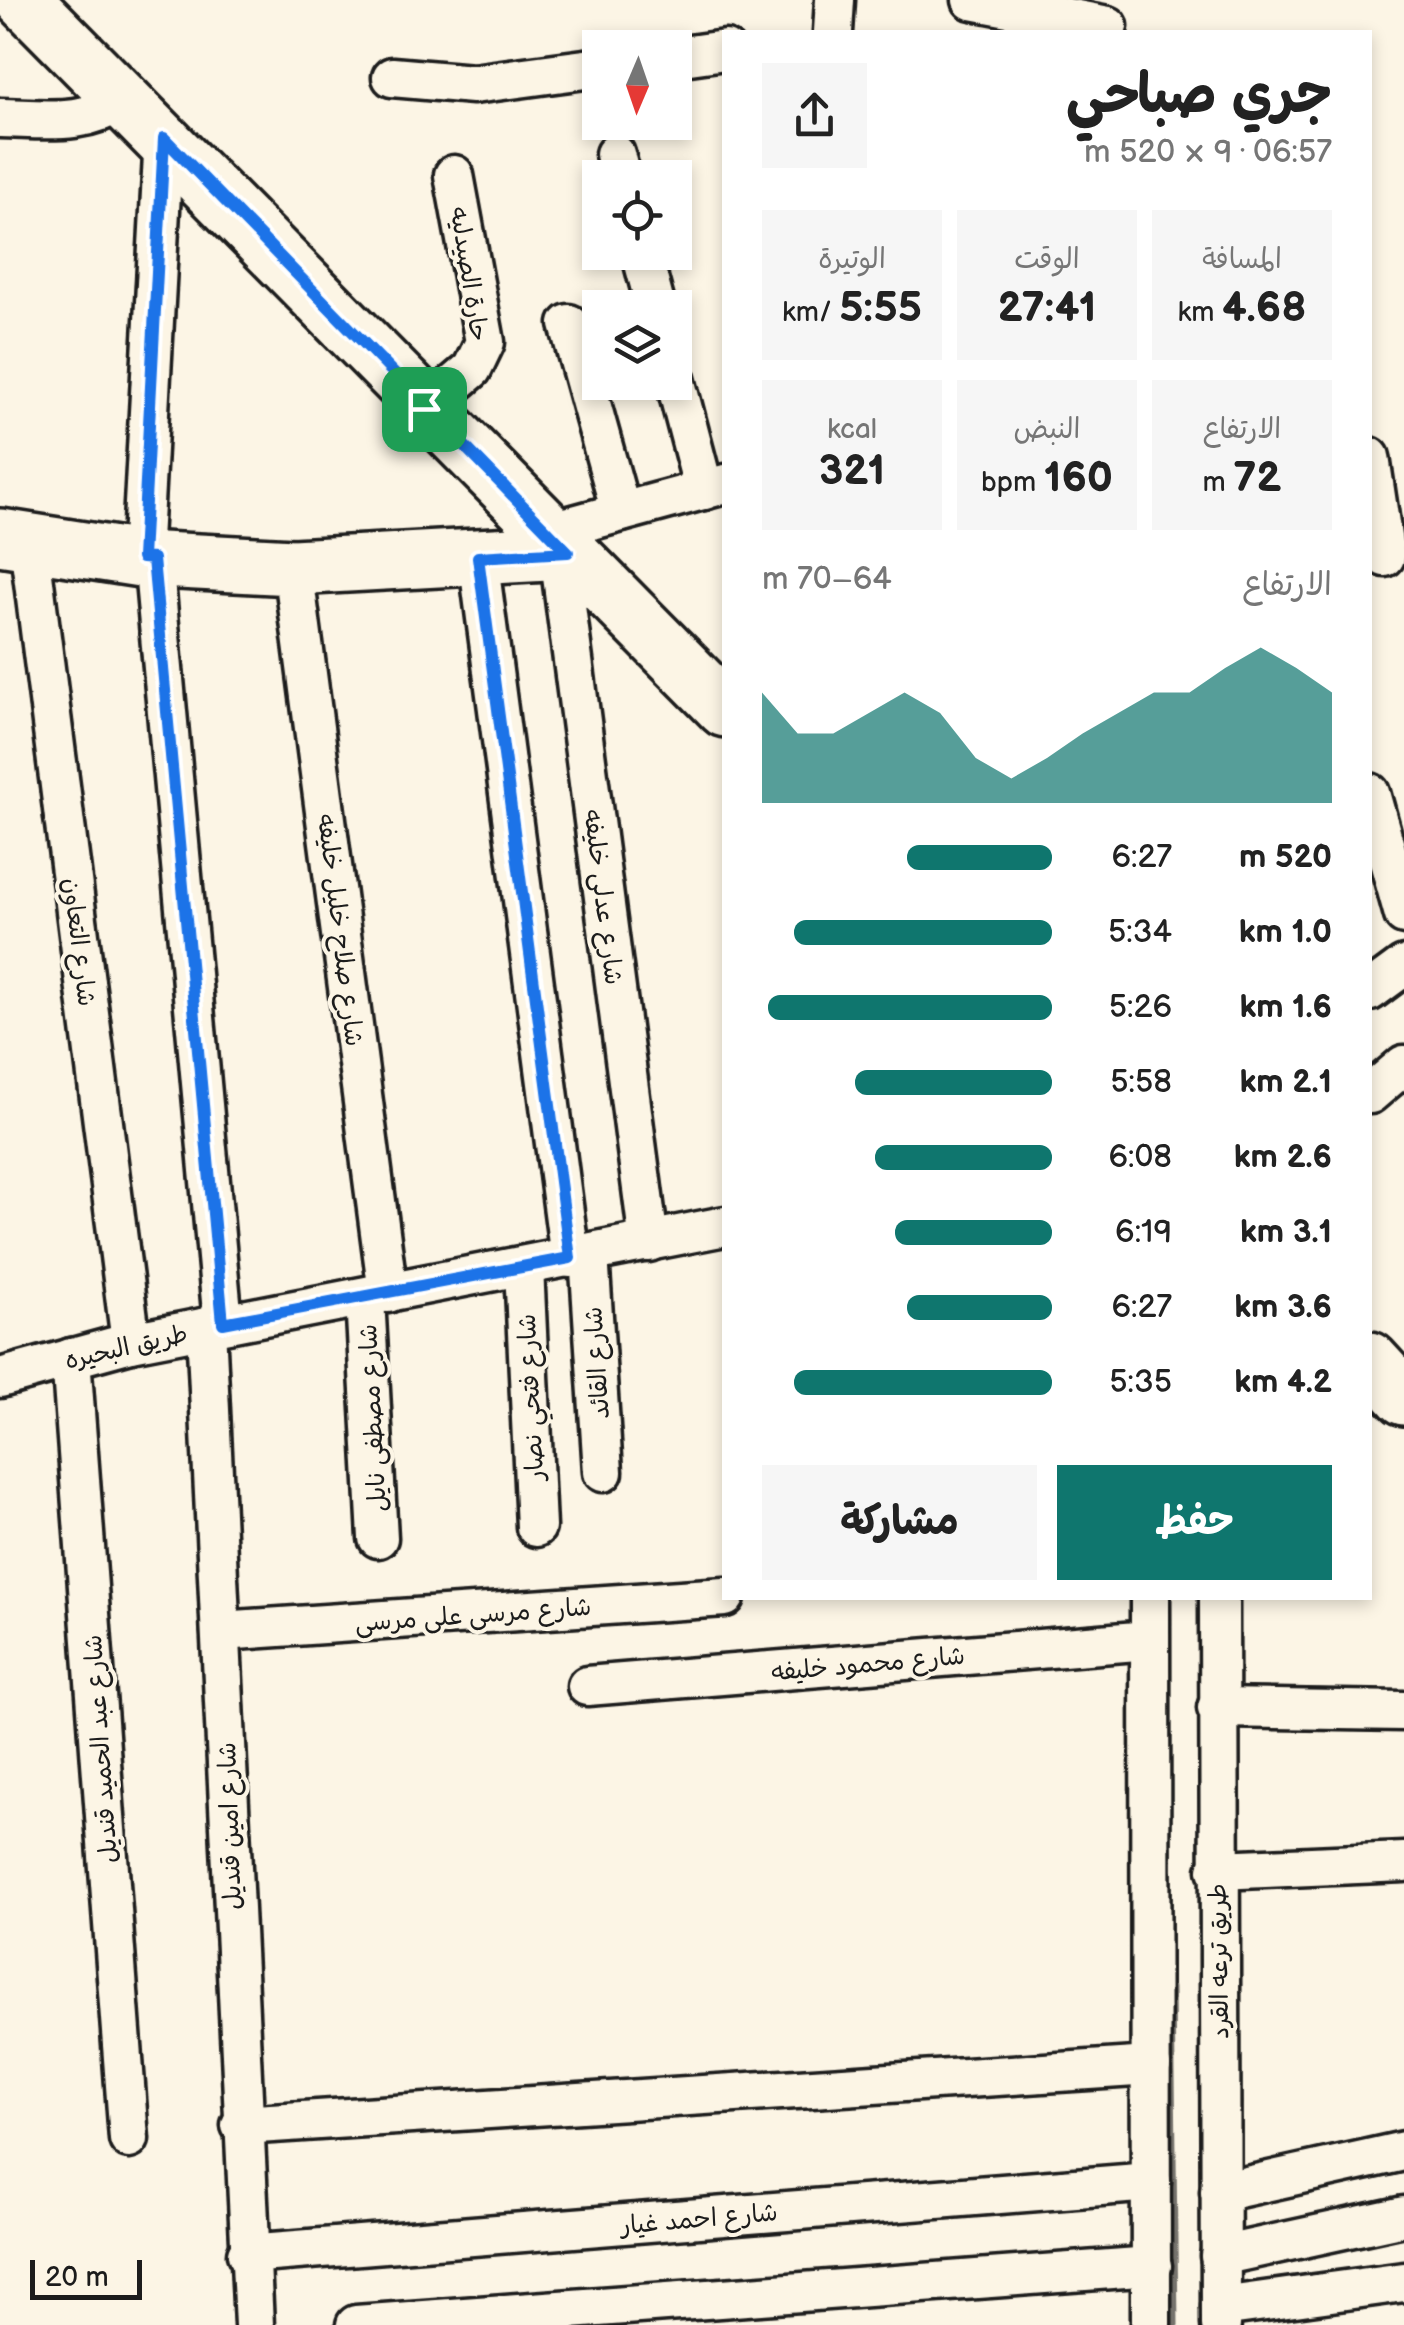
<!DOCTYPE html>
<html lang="ar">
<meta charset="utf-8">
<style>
body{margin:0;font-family:"Balsamiq Sans","Playpen Sans Arabic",sans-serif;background:#f6f6f6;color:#222;direction:rtl;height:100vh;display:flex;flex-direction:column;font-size:38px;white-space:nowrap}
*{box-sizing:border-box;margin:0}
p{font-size:32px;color:#767676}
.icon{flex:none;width:55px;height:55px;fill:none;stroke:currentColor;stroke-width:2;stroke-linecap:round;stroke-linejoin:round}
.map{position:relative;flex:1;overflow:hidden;direction:ltr}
.drawer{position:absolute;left:722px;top:30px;width:650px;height:1570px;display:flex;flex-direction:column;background:#fff;border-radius:0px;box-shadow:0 5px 15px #0003;direction:rtl}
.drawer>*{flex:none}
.needle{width:65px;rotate:182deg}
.tools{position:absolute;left:582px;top:30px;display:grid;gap:20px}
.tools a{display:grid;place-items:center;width:110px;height:110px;border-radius:0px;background:#fff;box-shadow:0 5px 15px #0003;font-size:50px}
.scale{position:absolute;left:30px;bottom:25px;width:112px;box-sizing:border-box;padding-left:10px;border:5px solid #1c1c1c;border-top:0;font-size:28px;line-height:35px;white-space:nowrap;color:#1c1c1c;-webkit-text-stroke:8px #fcf5e5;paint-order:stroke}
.pin{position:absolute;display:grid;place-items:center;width:85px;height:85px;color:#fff;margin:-42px;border-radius:20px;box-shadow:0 5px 15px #0006}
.round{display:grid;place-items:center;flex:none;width:105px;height:105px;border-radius:0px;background:#f6f6f6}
.overview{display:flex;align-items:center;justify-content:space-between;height:170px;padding:0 40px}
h1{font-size:55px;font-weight:700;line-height:75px}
.stats{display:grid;grid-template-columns:repeat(3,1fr);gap:15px;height:170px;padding:10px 40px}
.stats div{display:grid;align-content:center;border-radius:0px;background:#f6f6f6;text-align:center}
.stats b{font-size:42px;font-weight:700}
.stats small{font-size:28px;font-weight:400}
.stats p{font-size:28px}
.chart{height:280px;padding:20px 40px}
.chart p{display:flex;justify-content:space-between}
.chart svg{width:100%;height:180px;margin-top:10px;fill:#0f766e;opacity:.7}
.cta{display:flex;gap:20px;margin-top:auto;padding:20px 40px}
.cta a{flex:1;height:115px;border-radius:0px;background:#0f766e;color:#fff;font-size:40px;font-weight:700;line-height:115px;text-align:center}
.cta a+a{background:#f6f6f6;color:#222}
ul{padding:0 40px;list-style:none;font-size:32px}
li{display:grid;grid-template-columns:160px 120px 1fr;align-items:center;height:75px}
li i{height:25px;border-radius:12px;background:#0f766e}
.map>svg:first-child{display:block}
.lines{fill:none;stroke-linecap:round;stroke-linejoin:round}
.stream{stroke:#75726c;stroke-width:11}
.street-casing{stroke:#1c1c1c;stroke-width:45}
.secondary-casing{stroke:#1c1c1c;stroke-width:62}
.street{stroke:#fcf5e5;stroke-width:38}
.secondary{stroke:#fcf5e5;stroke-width:55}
.route-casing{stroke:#fff;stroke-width:20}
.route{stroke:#1a73e8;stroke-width:12}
.labels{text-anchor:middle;stroke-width:8;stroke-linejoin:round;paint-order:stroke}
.street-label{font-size:25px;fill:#1c1c1c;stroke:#fcf5e5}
</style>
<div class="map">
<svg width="1404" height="2325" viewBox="0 0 1404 2325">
<rect width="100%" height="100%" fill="#fcf5e5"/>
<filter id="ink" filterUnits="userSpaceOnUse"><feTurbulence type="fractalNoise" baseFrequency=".01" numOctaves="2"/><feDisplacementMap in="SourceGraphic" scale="20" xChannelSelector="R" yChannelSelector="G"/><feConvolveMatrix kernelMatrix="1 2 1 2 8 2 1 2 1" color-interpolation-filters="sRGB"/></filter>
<g filter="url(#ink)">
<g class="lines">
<!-- stream -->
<polyline class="stream" points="1169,1988 1173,2325"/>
<!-- street casing -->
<g class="street-casing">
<g id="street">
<polyline points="972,0 1108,26"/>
<polyline points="833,32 835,0"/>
<polyline points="675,57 725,50"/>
<polyline points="392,77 473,84 600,67"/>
<path d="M0,118C48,119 83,126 125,99"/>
<polyline points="615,154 621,178"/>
<polyline points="641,252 656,308"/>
<polyline points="569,324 621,512"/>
<polyline points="675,379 704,490"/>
<polyline points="425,409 472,369 485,342 454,175"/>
<polyline points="1370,457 1385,557"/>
<polyline points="548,532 725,484"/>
<polyline points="29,543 131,1342"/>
<polyline points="559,553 649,1242"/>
<polyline points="478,557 570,1258"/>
<polyline points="141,559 164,137"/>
<polyline points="153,559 223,1323"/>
<polyline points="293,567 388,1293"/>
<polyline points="1370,793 1404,915"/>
<polyline points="1370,991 1404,966"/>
<polyline points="1370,1094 1404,1065"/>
<polyline points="589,1254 603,1472"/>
<polyline points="524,1267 536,1527"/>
<polyline points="365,1298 378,1538"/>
<polyline points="206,1327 254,2325"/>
<polyline points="71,1358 129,2139"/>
<polyline points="0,1378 131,1342 725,1226"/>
<polyline points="1150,1598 1151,2325"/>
<polyline points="1219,1598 1221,2325"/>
<polyline points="221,1631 725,1597"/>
<polyline points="587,1686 1149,1640"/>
<polyline points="1217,1708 1404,1711"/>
<polyline points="1217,1870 1404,1862"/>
<polyline points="241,2125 1151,2066"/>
<polyline points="1220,2192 1404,2151"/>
<polyline points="247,2254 1151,2182"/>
<polyline points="1220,2256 1404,2216"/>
<polyline points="1221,2307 1404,2282"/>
<polyline points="356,2325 1152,2266"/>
</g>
</g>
<!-- secondary casing -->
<g class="secondary-casing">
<g id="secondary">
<polyline points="24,0 725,709"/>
<polyline points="0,537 141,559 293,567 567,552"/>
<polyline points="1370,1360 1404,1397"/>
</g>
</g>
<!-- street -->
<use href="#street" class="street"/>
<!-- secondary -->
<use href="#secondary" class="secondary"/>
</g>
</g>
<g class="lines" filter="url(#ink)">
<!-- route casing -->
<g class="route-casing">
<polygon id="route" points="164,138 568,552 478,557 570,1258 223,1323 153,559 142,558"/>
</g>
<!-- route -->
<use href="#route" class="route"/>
</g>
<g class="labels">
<!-- street labels -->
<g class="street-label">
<text transform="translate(470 274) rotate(81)" y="9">حارة الصيدليه</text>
<text transform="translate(604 897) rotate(83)" y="9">شارع عدلى خليفه</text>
<text transform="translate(341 930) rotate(83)" y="9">شارع صلاح خليل خليفه</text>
<text transform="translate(80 942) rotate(83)" y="9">شارع التعاون</text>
<text transform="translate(126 1346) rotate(-13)" y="9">طريق البحيره</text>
<text transform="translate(596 1363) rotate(-94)" y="9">شارع القائد</text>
<text transform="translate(530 1397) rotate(-93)" y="9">شارع فتحي نصار</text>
<text transform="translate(372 1418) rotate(-93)" y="9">شارع مصطفى نايل</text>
<text transform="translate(473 1614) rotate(-4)" y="9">شارع مرسى على مرسى</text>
<text transform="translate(868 1663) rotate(-5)" y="9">شارع محمود خليفه</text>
<text transform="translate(100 1749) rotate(-94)" y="9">شارع عبد الحميد قنديل</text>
<text transform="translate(229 1826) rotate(-92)" y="9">شارع امين قنديل</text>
<text transform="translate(1218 1961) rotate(-91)" y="9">طريق ترعه القرد</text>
<text transform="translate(699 2218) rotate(-5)" y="9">شارع احمد غيار</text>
</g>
</g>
</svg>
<div class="tools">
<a><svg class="needle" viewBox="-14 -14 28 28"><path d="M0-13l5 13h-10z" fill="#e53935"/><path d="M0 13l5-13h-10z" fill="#767676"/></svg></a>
<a><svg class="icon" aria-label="locate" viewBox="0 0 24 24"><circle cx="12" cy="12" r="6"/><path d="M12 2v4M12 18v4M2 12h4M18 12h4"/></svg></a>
<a><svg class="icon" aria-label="layers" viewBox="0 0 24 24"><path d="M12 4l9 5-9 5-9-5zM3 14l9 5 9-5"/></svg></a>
</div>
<div class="scale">20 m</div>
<div class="pin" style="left:424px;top:409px;background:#1e9e55"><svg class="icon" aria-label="arrive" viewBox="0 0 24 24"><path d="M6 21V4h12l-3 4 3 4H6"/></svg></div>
<section class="drawer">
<div class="overview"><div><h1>جري صباحي</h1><p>06:57 · 9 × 520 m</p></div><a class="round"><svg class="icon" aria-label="share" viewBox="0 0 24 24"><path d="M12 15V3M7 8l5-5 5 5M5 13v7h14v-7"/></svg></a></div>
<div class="stats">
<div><p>المسافة</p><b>4.68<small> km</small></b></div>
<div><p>الوقت</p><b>27:41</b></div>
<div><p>الوتيرة</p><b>5:55<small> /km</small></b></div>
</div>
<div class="stats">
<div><p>الارتفاع</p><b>72<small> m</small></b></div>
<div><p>النبض</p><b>160<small> bpm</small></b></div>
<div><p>kcal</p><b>321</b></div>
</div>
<div class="chart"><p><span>الارتفاع</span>64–70 m</p>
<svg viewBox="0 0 160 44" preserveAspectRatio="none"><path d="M0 44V17L10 27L20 27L30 22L40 17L50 22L60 33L70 38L80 33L90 27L100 22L110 17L120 17L130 11L140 6L150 11L160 17V44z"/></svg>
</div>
<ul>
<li><b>520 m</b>6:27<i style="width:50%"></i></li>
<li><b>1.0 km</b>5:34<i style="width:89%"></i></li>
<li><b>1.6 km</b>5:26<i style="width:98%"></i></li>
<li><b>2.1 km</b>5:58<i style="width:68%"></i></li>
<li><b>2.6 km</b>6:08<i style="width:61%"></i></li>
<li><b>3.1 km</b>6:19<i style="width:54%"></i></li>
<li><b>3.6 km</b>6:27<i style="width:50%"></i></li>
<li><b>4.2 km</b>5:35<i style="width:89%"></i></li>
</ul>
<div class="cta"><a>حفظ</a><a>مشاركة</a></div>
</section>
</div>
